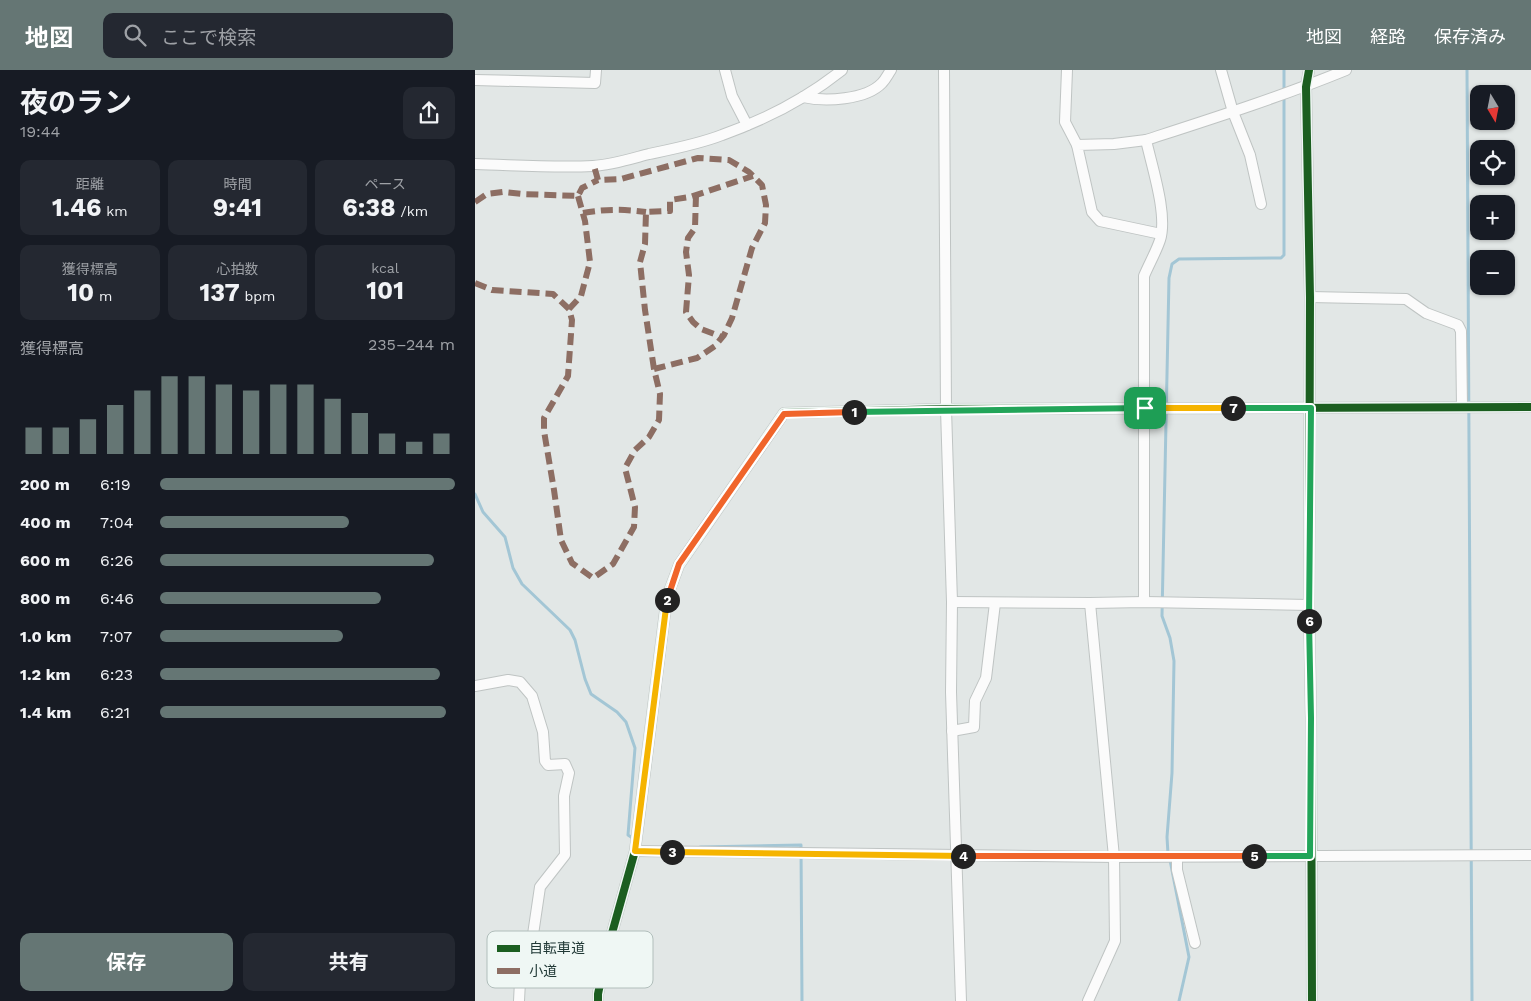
<!DOCTYPE html>
<html lang="ja">
<meta charset="utf-8">
<style>
body{margin:0;font-family:"Work Sans","Noto Sans JP",sans-serif;background:#242831;color:#f1f3f6;height:100vh;display:flex;flex-direction:column;font-size:19px;white-space:nowrap}
*{box-sizing:border-box;margin:0}
p{font-size:16px;color:#9ea1a6}
.icon{flex:none;width:28px;height:28px;fill:none;stroke:currentColor;stroke-width:2;stroke-linecap:round;stroke-linejoin:round}
.map{position:relative;flex:1;overflow:hidden}
.drawer{display:flex;flex-direction:column;background:#171b24;width:475px}
.drawer>*{flex:none}
.needle{width:32px;rotate:170deg}
.buttons{position:absolute;left:995px;top:15px;display:grid;gap:10px}
.buttons a{display:grid;place-items:center;width:45px;height:45px;border-radius:10px;background:#171b24;box-shadow:0 1px 4px #0004;font-size:25px}
.pin{position:absolute;display:grid;place-items:center;width:42px;height:42px;color:#fff;margin:-21px;border-radius:10px;box-shadow:0 2px 8px #0006}
.km{position:absolute;width:25px;height:25px;margin:-12px;border-radius:50%;background:#222;color:#fff;font-size:14px;line-height:25px;text-align:center}
.round{display:grid;place-items:center;flex:none;width:52px;height:52px;border-radius:10px;background:#242831}
.overview{display:flex;align-items:center;justify-content:space-between;height:85px;padding:0 20px}
h1{font-size:28px;font-weight:700;line-height:38px}
.stats{display:grid;grid-template-columns:repeat(3,1fr);gap:8px;height:85px;padding:5px 20px}
.stats div{display:grid;align-content:center;border-radius:10px;background:#242831;text-align:center}
.stats b{font-size:25px;font-weight:700}
.stats small{font-size:14px;font-weight:400}
.stats p{font-size:14px}
.chart{height:140px;padding:10px 20px}
.chart p{display:flex;justify-content:space-between}
.chart svg{width:100%;height:90px;margin-top:5px;stroke:#657674;stroke-width:6}
.button{display:flex;gap:10px;margin-top:auto;padding:10px 20px}
.button a{flex:1;height:58px;border-radius:10px;background:#657674;color:#fff;font-size:20px;font-weight:700;line-height:58px;text-align:center}
.button a+a{background:#242831;color:#f1f3f6}
ul{padding:0 20px;list-style:none;font-size:16px}
li{display:grid;grid-template-columns:80px 60px 1fr;align-items:center;height:38px}
li i{height:12px;border-radius:6px;background:#657674}
header{display:flex;align-items:center;gap:30px;box-sizing:border-box;height:70px;padding:0 25px;background:#657674;color:#fff}
header strong{font-size:24px}
nav{display:flex;gap:28px;margin-inline-start:auto;font-size:18px}
.search{width:350px;height:45px;background:#242831;display:flex;align-items:center;gap:12px;box-sizing:border-box;padding:0 18px;border-radius:10px;color:#9ea1a6;font-size:19px}
main{display:flex;flex:1;min-height:0}
.map>svg:first-child{display:block}
.lines{fill:none;stroke-linecap:round;stroke-linejoin:round}
.stream{stroke:#a3c6d5;stroke-width:3}
.minor-casing{stroke:#bfc4c3;stroke-width:12}
.minor{stroke:#fbfbfb;stroke-width:10}
.quiet{stroke:#8d6e63;stroke-width:6;stroke-dasharray:12 6;stroke-linecap:butt}
.cycleway-casing{stroke:#eff7f4;stroke-width:11}
.cycleway{stroke:#1b5e20;stroke-width:8}
.split-1-casing{stroke:#fff;stroke-width:10}
.split-2-casing{stroke:#fff;stroke-width:10}
.split-3-casing{stroke:#fff;stroke-width:10}
.split-4-casing{stroke:#fff;stroke-width:10}
.split-5-casing{stroke:#fff;stroke-width:10}
.split-6-casing{stroke:#fff;stroke-width:10}
.split-7-casing{stroke:#fff;stroke-width:10}
.split-8-casing{stroke:#fff;stroke-width:10}
.split-1{stroke:#22a559;stroke-width:6}
.split-2{stroke:#f0652b;stroke-width:6}
.split-3{stroke:#f5b400;stroke-width:6}
.split-4{stroke:#f5b400;stroke-width:6}
.split-5{stroke:#f0652b;stroke-width:6}
.split-6{stroke:#22a559;stroke-width:6}
.split-7{stroke:#22a559;stroke-width:6}
.split-8{stroke:#f5b400;stroke-width:6}
.key{fill:#eff7f4;stroke:#b1bebb;stroke-width:1}
.key-label{font-size:14px;fill:#213936}
</style>
<header>
<strong>地図</strong>
<div class="search"><svg class="icon" aria-label="search" viewBox="0 0 24 24"><circle cx="10" cy="10" r="6"/><path d="M15 15l6 6"/></svg>ここで検索</div>
<nav><a>地図</a><a>経路</a><a>保存済み</a></nav>
</header>
<main>
<section class="drawer">
<div class="overview"><div><h1>夜のラン</h1><p>19:44</p></div><a class="round"><svg class="icon" aria-label="share" viewBox="0 0 24 24"><path d="M12 15V3M7 8l5-5 5 5M5 13v7h14v-7"/></svg></a></div>
<div class="stats">
<div><p>距離</p><b>1.46<small> km</small></b></div>
<div><p>時間</p><b>9:41</b></div>
<div><p>ペース</p><b>6:38<small> /km</small></b></div>
</div>
<div class="stats">
<div><p>獲得標高</p><b>10<small> m</small></b></div>
<div><p>心拍数</p><b>137<small> bpm</small></b></div>
<div><p>kcal</p><b>101</b></div>
</div>
<div class="chart"><p><span>獲得標高</span>235–244 m</p>
<svg viewBox="0 0 160 44" preserveAspectRatio="none"><path d="M5 44V31M15 44V31M25 44V27M35 44V20M45 44V13M55 44V6M65 44V6M75 44V10M85 44V13M95 44V10M105 44V10M115 44V17M125 44V24M135 44V34M145 44V38M155 44V34"/></svg>
</div>
<ul>
<li><b>200 m</b>6:19<i style="width:100%"></i></li>
<li><b>400 m</b>7:04<i style="width:64%"></i></li>
<li><b>600 m</b>6:26<i style="width:93%"></i></li>
<li><b>800 m</b>6:46<i style="width:75%"></i></li>
<li><b>1.0 km</b>7:07<i style="width:62%"></i></li>
<li><b>1.2 km</b>6:23<i style="width:95%"></i></li>
<li><b>1.4 km</b>6:21<i style="width:97%"></i></li>
</ul>
<div class="button"><a>保存</a><a>共有</a></div>
</section>
<div class="map">
<svg width="1056" height="931" viewBox="0 0 1056 931">
<rect width="100%" height="100%" fill="#e2e7e6"/>
<g class="lines">
<!-- stream -->
<g class="stream">
<polyline points="992,0 997,931"/>
<polyline points="0,424 8,442 30,467 38,498 47,514 95,560 100,570 110,609 116,624 142,642 151,652 160,678 153,765 159,769"/>
<polyline points="225,777 326,775 327,931"/>
<polyline points="693,784 692,767 697,703 699,591 695,568 687,546 694,208 697,194 704,189 806,188 809,185 809,0"/>
<polyline points="695,790 714,887 704,931"/>
</g>
<!-- minor casing -->
<g class="minor-casing">
<g id="minor">
<polyline points="250,0 257,26 272,55"/>
<polyline points="469,0 471,339 477,532 476,622 486,931"/>
<polyline points="592,0 590,52 602,75"/>
<polyline points="746,0 758,42 775,85 786,134"/>
<polyline points="834,0 831,17 835,227 834,535 836,648 837,931"/>
<polyline points="0,10 120,13 121,0"/>
<path d="M328,27C350,32 391,30 407,13C411,9 413,4 416,0"/>
<polyline points="671,70 639,74 602,75 617,142 625,151 686,164"/>
<path d="M0,94C39,95 79,98 118,96C136,95 155,89 174,84C198,79 224,74 247,65C289,50 332,28 367,0"/>
<polyline points="835,227 931,229 951,243 983,255 986,261 987,337"/>
<polyline points="477,532 615,533 669,532 834,535"/>
<path d="M669,532V206C674,194 681,182 685,170C693,145 677,97 671,70C739,48 805,27 871,0"/>
<polyline points="0,616 33,610 45,612 57,626 68,662 70,691 73,695 90,694 94,703 89,726 90,785 65,817 56,878 45,911 44,931"/>
<polyline points="477,661 499,657 500,631 511,608 520,533"/>
<polyline points="160,781 639,787 1056,785"/>
<polyline points="702,787 702,800 720,873"/>
<polyline points="123,931 123,924 132,881 160,781 190,542 195,519 204,495 309,343 471,339 1056,337"/>
<polyline points="613,931 640,871 639,787 615,533"/>
</g>
</g>
<!-- minor -->
<use href="#minor" class="minor"/>
<!-- quiet -->
<g class="quiet">
<polyline points="221,125 220,158 213,168 211,182 214,205 211,242 218,252 226,259 247,267"/>
<polyline points="0,132 12,124 28,122 47,124 103,126 107,118 123,110"/>
<path d="M108,143C130,139 149,139 171,142"/>
<polyline points="0,213 17,220 78,224 94,239 97,250 93,306 69,348 69,361 79,420 86,470 97,493 118,508 138,494 159,457 160,437 150,398 160,380 174,367 184,350 185,324 179,299 222,288 240,276 249,265 257,248 277,178 290,153 291,135 287,115 274,102 254,90 223,88 146,109 123,110 119,96"/>
<polyline points="94,239 106,226 115,192 110,151 103,126"/>
<polyline points="179,299 170,240 165,192 170,174 171,142 195,141 195,130 215,127 278,106"/>
</g>
<!-- cycleway casing -->
<g class="cycleway-casing">
<g id="cycleway">
<polyline points="834,0 831,17 835,227 834,535 836,648 837,931"/>
<polyline points="123,931 123,924 132,881 160,781 190,542 195,519 204,495 309,343 471,339 1056,337"/>
</g>
</g>
<!-- cycleway -->
<use href="#cycleway" class="cycleway"/>
</g>
<g class="lines">
<!-- split-1 casing -->
<g class="split-1-casing">
<polyline id="split-1" points="379,342 670,338"/>
</g>
<!-- split-2 casing -->
<g class="split-2-casing">
<polyline id="split-2" points="192,530 204,494 309,344 379,342"/>
</g>
<!-- split-3 casing -->
<g class="split-3-casing">
<polyline id="split-3" points="192,530 160,781 197,782"/>
</g>
<!-- split-4 casing -->
<g class="split-4-casing">
<polyline id="split-4" points="197,782 488,786"/>
</g>
<!-- split-5 casing -->
<g class="split-5-casing">
<polyline id="split-5" points="488,786 779,786"/>
</g>
<!-- split-6 casing -->
<g class="split-6-casing">
<polyline id="split-6" points="779,786 835,786 836,648 834,551"/>
</g>
<!-- split-7 casing -->
<g class="split-7-casing">
<polyline id="split-7" points="758,338 836,338 834,551"/>
</g>
<!-- split-8 casing -->
<g class="split-8-casing">
<polyline id="split-8" points="670,338 758,338"/>
</g>
<!-- split-1 -->
<use href="#split-1" class="split-1"/>
<!-- split-2 -->
<use href="#split-2" class="split-2"/>
<!-- split-3 -->
<use href="#split-3" class="split-3"/>
<!-- split-4 -->
<use href="#split-4" class="split-4"/>
<!-- split-5 -->
<use href="#split-5" class="split-5"/>
<!-- split-6 -->
<use href="#split-6" class="split-6"/>
<!-- split-7 -->
<use href="#split-7" class="split-7"/>
<!-- split-8 -->
<use href="#split-8" class="split-8"/>
</g>
<!-- legend -->
<rect x="12" y="861" width="166" height="57" rx="8" class="key"/>
<rect x="22" y="875" width="23" height="7" fill="#1b5e20"/>
<rect x="22" y="898" width="23" height="6" fill="#8d6e63"/>
<g class="key-label">
<text x="54" y="883">自転車道</text>
<text x="54" y="906">小道</text>
</g>
</svg>
<div class="buttons">
<a><svg class="needle" viewBox="-14 -14 28 28"><path d="M0-13l5 13h-10z" fill="#e53935"/><path d="M0 13l5-13h-10z" fill="#9ea1a6"/></svg></a>
<a><svg class="icon" aria-label="locate" viewBox="0 0 24 24"><circle cx="12" cy="12" r="6"/><path d="M12 2v4M12 18v4M2 12h4M18 12h4"/></svg></a>
<a>+</a>
<a>−</a>
</div>
<div class="pin" style="left:670px;top:338px;background:#1e9e55"><svg class="icon" aria-label="arrive" viewBox="0 0 24 24"><path d="M6 21V4h12l-3 4 3 4H6"/></svg></div>
<b class="km" style="left:379px;top:342px">1</b>
<b class="km" style="left:192px;top:530px">2</b>
<b class="km" style="left:197px;top:782px">3</b>
<b class="km" style="left:488px;top:786px">4</b>
<b class="km" style="left:779px;top:786px">5</b>
<b class="km" style="left:834px;top:551px">6</b>
<b class="km" style="left:758px;top:338px">7</b>
</div>
</main>
